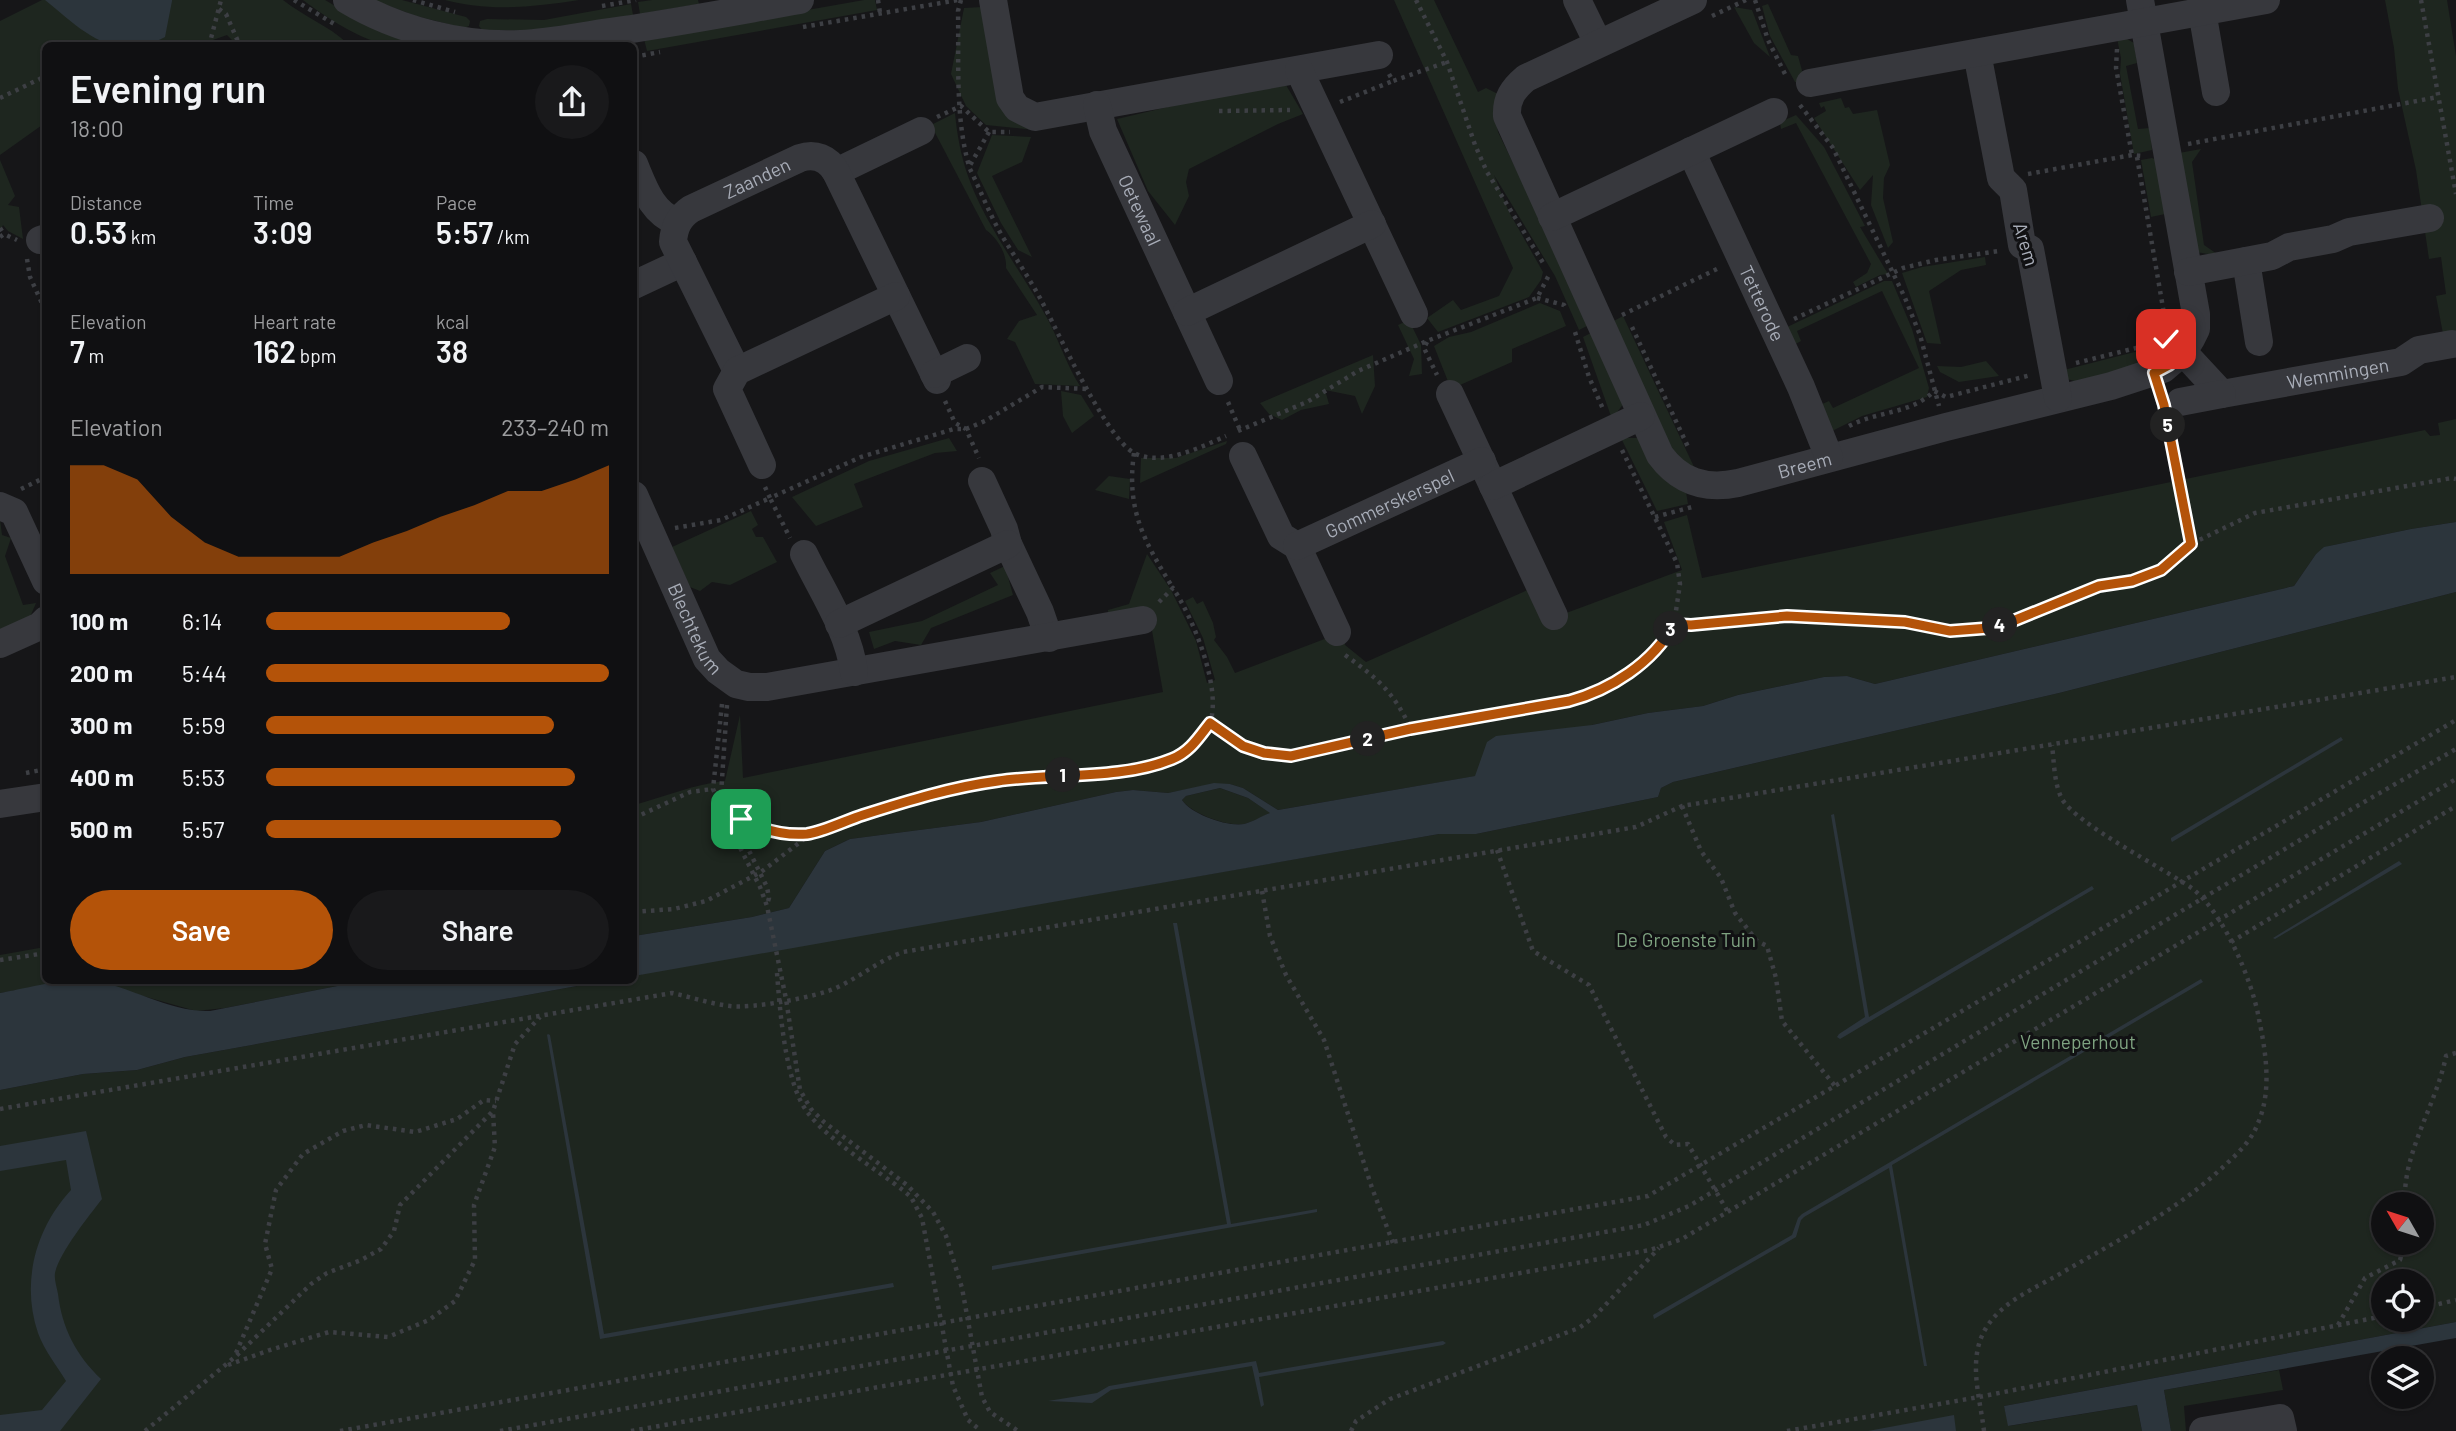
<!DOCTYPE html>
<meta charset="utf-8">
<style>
body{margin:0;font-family:Barlow,sans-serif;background:#19191b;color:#f1f3f6;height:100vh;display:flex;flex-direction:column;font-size:26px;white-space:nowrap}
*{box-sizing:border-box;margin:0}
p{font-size:23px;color:#9c9d9f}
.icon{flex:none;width:38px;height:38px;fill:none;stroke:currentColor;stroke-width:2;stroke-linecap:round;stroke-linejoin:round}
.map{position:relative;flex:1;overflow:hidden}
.side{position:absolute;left:42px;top:42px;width:595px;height:942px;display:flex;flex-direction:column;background:#101012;border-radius:10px;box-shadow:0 2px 5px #0004,0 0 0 2px #303032}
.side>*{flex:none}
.needle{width:46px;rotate:309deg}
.tools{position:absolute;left:2371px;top:1192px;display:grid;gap:14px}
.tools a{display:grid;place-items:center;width:63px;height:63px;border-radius:50%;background:#101012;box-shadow:0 2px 5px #0004,0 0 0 2px #303032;font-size:35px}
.pin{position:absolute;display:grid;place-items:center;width:60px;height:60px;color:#fff;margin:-30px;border-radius:14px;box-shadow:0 4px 10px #0006}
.km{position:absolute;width:35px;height:35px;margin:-18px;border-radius:50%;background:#222;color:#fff;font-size:19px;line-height:35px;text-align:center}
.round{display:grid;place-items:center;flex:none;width:74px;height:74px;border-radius:37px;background:#19191b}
.headline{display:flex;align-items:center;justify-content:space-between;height:119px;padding:0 28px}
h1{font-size:38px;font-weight:600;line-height:52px}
.metrics{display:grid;grid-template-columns:repeat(3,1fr);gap:10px;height:119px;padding:7px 28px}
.metrics div{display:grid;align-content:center}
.metrics b{font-size:30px;font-weight:600}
.metrics small{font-size:19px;font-weight:400}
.metrics p{font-size:19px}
.chart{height:196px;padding:14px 28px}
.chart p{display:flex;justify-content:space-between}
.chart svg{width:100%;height:126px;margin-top:7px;fill:#b45309;opacity:.7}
.primary-button{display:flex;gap:14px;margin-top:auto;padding:14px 28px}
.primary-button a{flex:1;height:80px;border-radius:42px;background:#b45309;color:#fff;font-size:28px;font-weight:600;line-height:80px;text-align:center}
.primary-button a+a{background:#19191b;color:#f1f3f6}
ul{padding:0 28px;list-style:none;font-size:23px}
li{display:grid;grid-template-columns:112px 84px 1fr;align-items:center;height:52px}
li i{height:18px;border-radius:9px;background:#b45309}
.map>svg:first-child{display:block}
.green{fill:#1e261f;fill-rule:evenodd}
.water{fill:#2c353c;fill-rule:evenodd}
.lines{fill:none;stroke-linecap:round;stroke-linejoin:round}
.path{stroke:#3d3f44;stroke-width:4.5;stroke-dasharray:3.5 5;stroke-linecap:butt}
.minor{stroke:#37383d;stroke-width:28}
.route-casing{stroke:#fff;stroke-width:14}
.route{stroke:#b45309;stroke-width:9}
.labels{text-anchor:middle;stroke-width:6;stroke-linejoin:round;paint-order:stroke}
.street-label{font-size:19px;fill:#a8adb8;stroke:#111113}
.park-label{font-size:19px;fill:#7fa381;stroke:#111113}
</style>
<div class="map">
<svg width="2456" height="1431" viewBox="0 0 2456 1431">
<rect width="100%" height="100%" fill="#161618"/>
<!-- green -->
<g class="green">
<path d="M42,0H283C303,16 329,26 347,43L343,46L237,45L227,35L199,45L46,46L45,123L0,155V21Z"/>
<path d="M303,0H325L354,17L430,45C416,45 399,48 386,45C356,37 327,18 303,0Z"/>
<polygon points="373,0 402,0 466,17 470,21 469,26 464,28 416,16"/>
<path d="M445,0H579C534,7 489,12 445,0Z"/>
<polygon points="652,0 698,0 699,4 640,14 638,2"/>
<polygon points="864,0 875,0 877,10 647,51 644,39"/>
<polygon points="1394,0 1434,0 1478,92 1486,88 1498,94 1495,112 1498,132 1591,324 1579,330 1555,276 1494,175 1509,212 1543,272 1541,280 1529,297 1438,332 1427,318 1453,300 1461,310 1499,296 1513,268"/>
<polygon points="2385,0 2447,0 2456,56 2456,331 2443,334 2436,296 2446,294 2441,257 2429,259 2416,170 2398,89 2394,48"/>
<polygon points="631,4 633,15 537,31 482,30 479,26 480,21 487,19 544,20"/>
<polygon points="1768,4 1791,55 1798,56 1806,85 1795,82 1770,36 1762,6"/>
<polygon points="982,7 1036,130 986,125 966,106 951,74 964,8"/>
<polygon points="1734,7 1752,10 1770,57 1754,43"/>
<polygon points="2117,38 2125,38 2134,43 2137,63 2126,66 2138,129 2150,128 2152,150 2134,154 2120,74 2121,58"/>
<polygon points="1286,85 1303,114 1278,124 1189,169 1186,182 1189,196 1175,225 1148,191 1117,119 1214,96"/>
<polygon points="1841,98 1845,108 1849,107 1853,114 1877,110 1890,165 1884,178 1883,198 1893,242 1888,248 1871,205 1873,175 1860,190 1814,118 1826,111 1824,106 1821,108 1819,103"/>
<path d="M955,113C957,135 961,156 968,176C985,225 1022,272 1047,318C1059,340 1066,364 1080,386L1035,384L1015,342L1007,339L1019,321L1037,315L1006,268C1007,253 997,238 986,230L931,125Z"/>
<polygon points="1796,115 1824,147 1865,226 1860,227 1888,274 1880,275 1856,287 1853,282 1867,273 1871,264 1796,123 1781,129 1780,122"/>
<polygon points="992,135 1031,137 1022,162 992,176 1032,257 1018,250 1001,223 977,173"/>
<polygon points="2201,149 2192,162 2204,245 2220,256 2196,252 2179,153"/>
<polygon points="2152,158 2157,160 2165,214 2151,217 2141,160"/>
<polygon points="0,160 15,196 8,205 19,207 23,239 8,231 3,225 0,232"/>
<polygon points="1985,257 1986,265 1961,270 1929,291 1941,344 1927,343 1902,273 1922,267"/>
<polygon points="1884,281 1892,281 1912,329 1929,388 1927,397 1862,416 1828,433 1818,406 1829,401 1833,408 1919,368 1882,291 1797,331 1801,341 1794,345 1785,328"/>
<polygon points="1540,303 1560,311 1566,326 1512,349 1512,362 1451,389 1434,346 1449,337 1471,332"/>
<polygon points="1623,316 1695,469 1674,456 1612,322"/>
<polygon points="1409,320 1421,345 1422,374 1409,376 1414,359 1398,325"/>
<polygon points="1593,332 1627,399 1612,419 1583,337"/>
<polygon points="2162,345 2171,350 2164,356 2078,382 2067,379 2060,371"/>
<polygon points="1373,355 1375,386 1362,414 1355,396 1325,390 1329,404 1301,410 1282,420 1269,414 1260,403"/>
<polygon points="1986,361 1999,376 1959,382 1940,372 1937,366 1961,367"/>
<polygon points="1061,391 1081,395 1094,416 1072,433 1063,416"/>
<path d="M2456,419V522L2411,529L2329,546L2316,554L2294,586L1875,684L1847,676L1824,677L1738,695L1703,706L1648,713L1592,725L1478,773L1476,776L1278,810L1243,788L1230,784H1214L1168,793L1133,790L1116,792L981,822L850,839L825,851L789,908L752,917L634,936V805C664,797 694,784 725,781L740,715L743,778L1163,692L1151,625L1108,618V610L1129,604L1147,554L1171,590L1196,641L1207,683L1215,680L1203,638L1185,601L1193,597L1197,604L1203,601L1213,623L1216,637L1214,640L1227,657L1235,673L1343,632L1345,645L1366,662L1532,588L1542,622L1682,570L1664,522L1687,515L1702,578L2425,430L2430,436L2440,435L2438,423Z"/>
<polygon points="949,438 957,451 935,453 854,484 863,507 816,526 792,497 869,461"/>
<polygon points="1621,438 1637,438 1686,492 1688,504 1657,511"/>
<polygon points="1227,441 1226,444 1140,483 1141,458 1176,458"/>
<polygon points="1109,476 1130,479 1129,499 1095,490"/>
<polygon points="751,511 758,525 752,529 756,537 763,537 777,562 730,585 712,582 700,591 690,587 672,547"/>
<polygon points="0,519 2,535 11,538 5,556 23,605 36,603 27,624 0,633"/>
<polygon points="1005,566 1013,595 931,628 921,645 895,641 874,649 869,632 922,621 998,585 990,573"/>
<path d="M2456,592V1322L2004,1406L2009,1426L2137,1405L2142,1431H0V1090L83,1074L137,1070L185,1057L610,980H634V976L649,972L1439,834H1476L1658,797L1661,788L1673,782L2059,693ZM2384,1204H2422V1242H2384ZM2384,1281H2422V1320H2384Z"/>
<path d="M1220,788L1248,798L1271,813C1262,816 1253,822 1244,824C1227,827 1191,813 1182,800L1186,796Z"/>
<polygon points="45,947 46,980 80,980 0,993 0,955"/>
<polygon points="86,980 368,980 225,1008 196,1011"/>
<polygon points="2279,1370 2283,1390 2184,1406 2186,1431 2171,1431 2164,1390"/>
</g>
<!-- water -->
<g class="water">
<path d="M45,0H172V1L165,37C113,64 83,31 45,0Z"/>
<path d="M2456,522V592L2059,693L1673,782L1661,788L1658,797L1476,834H1439L634,976V936L752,917L789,908L825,851L850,839L981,822L1116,792L1133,790L1168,793L1214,783L1230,784L1243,788L1278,810L1475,776L1487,742L1496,736L1592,725L1648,713L1703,706L1738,695L1824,677L1847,676L1875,684L2294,586L2316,554L2324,547L2411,529ZM1220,788L1248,798L1270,813C1261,816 1253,822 1244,824C1227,827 1191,814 1182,800L1186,796Z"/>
<polygon points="2341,737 2343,740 2172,842 2171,840 2171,838"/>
<polygon points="1834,814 1869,1017 2092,886 2094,889 1840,1039 1837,1037 1839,1034 1865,1017 1831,815"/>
<polygon points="2399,861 2402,864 2275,939 2273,938"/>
<polygon points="1173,923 1177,923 1231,1224 1317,1209 1317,1212 992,1270 992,1266 1227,1224"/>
<polygon points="2201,979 2203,982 1892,1165 1927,1366 1924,1366 1889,1168 1804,1217 1801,1220 1796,1237 1654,1319 1653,1315 1792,1235 1798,1218 1802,1214"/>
<path d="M368,980H610L185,1057L137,1070L83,1074L0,1090V993C24,989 67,977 90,980C131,986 168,1012 210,1011Z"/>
<polygon points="548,1034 550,1035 604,1334 893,1283 894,1287 600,1339 547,1035"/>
<path d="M86,1131L102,1199C89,1216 59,1253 55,1273C54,1279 57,1288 58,1294C62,1328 76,1355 101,1379L60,1431H0V1415L42,1410L66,1381C57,1366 44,1350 38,1333C21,1283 35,1229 71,1190L66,1160L0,1171V1146Z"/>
<polygon points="2456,1322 2456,1338 2164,1390 2171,1431 2142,1431 2137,1405 2008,1426 2004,1406"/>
<polygon points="1443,1341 1446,1343 1443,1345 1259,1377 1264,1405 1261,1407 1252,1366 1111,1390 1092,1403 1048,1401 1097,1393 1109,1386 1256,1361 1259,1373"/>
<polygon points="1954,1415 1956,1431 1868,1431"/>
</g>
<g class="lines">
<!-- path -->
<g class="path">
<polyline points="294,0 336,25"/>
<polyline points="413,0 455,12"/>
<polyline points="878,0 880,13"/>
<path d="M961,0L958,11C959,62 955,117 969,166"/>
<polyline points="1416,0 1447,62 1475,145 1487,172 1545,266"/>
<polyline points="1755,0 1768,40 1787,78"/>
<polyline points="2421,0 2456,194"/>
<polyline points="602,6 636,0"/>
<polyline points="219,9 226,14 240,46"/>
<polyline points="1712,16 1746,0"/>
<polyline points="803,27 958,0"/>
<polyline points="209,46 221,0"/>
<polyline points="2117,49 2116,68 2132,155"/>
<polyline points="634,57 660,52"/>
<polyline points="1389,74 1393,81 1447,62"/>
<polyline points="0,98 46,76"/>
<polyline points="1340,102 1393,81"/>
<polyline points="1800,105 1833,148 1905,298 1920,335 1939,406"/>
<polyline points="1219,111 1290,110"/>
<polyline points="937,117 961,106 989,132 1010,132"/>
<path d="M989,132L969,167C980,189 989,213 1001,234C1014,256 1028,276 1040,298C1058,331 1105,437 1134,453C1162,467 1201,447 1226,436"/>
<polyline points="2188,144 2438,97"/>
<polyline points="2137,157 2167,331"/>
<polyline points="2028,174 2132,155 2143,156"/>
<polyline points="0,228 4,234"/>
<polyline points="0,237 4,234 17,240"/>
<polyline points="27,259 30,277 46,312"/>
<polyline points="1537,298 1564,305 1565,307"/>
<polyline points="1622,315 1721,267"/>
<polyline points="1794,319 1903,268 1936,260 1999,251"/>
<polyline points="1632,327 1689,449"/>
<polyline points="1575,332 1589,377 1603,409"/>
<polyline points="1427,342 1424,348 1437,375"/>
<polyline points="2076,363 2152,344"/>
<polyline points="945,401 955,423 966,429 979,458"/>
<polyline points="1228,402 1240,430"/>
<polyline points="2167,420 2191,544 2255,513 2452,478 2456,479"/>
<path d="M1849,426C1877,411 1912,414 1934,391L1946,397L2031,375"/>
<polyline points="1238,431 1307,402 1358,371 1427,341 1537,298 1550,273"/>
<polyline points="1622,450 1677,563 1680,584 1674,624"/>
<path d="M1134,453C1126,510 1144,541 1173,588"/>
<polyline points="765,487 770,498 861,457 954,429 966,429 985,421 1042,387 1086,389"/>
<polyline points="21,489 46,477"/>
<polyline points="1655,517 1692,507"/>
<polyline points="675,528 721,520 770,498 790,538"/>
<path d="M1159,602L1173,588C1193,618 1222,688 1210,723"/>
<path d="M1345,655C1378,679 1393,691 1411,729"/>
<polyline points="722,704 713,789 723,811"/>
<polyline points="727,705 721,794 767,887 769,898 767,905"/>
<polyline points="26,773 46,769"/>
<polyline points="1682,806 1701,851 1721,878 1735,913 1757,941 1767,946 1776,978 1782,1021 1835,1086"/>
<polyline points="721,810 760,887 767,906 786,999 800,1090 811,1109 824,1122 907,1185 933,1212 946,1236 962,1288 982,1397 990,1412 1018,1431"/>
<path d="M731,814C758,828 781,836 812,833"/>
<polyline points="634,818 690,792 713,789"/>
<polyline points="1497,850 1533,951 1589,985 1666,1137 1675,1145 1688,1144 1728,1212"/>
<polyline points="1262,891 1270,936 1286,975 1324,1040 1372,1188 1393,1243"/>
<path d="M634,912L674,909L706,901L761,872L812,833L891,806L997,781L1136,771L1173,759L1189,750L1210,723C1240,741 1248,754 1287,756C1320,758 1376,736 1411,729C1455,720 1499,715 1543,706C1560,702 1579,700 1594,693C1625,678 1658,655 1674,624L1691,625L1787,616L1905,622L1950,631L1988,628L2008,623L2099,586L2132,581L2161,570L2191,544"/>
<polyline points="2231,942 2456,806"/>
<polyline points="0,960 46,953"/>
<path d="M777,973C780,1010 785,1084 808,1113C827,1139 877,1170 904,1191L911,1197L922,1218L953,1386L968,1420L981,1431"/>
<path d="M0,1109L672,993C691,997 711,1004 730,1006C752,1009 816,997 836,988C860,977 878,961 903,952L1636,827L1682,806L2456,677"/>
<path d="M2405,1204C2402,1153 2436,1106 2446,1056L2456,1053"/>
<polyline points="2422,1308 2456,1300"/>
<polyline points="2338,1325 2365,1278 2400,1260 2405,1242"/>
<polyline points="236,1353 272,1269 265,1244 276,1190 303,1154 343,1131 366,1125 415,1132 457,1119 484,1100 496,1101"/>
<polyline points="228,1365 270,1350 329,1332 388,1337 429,1320 455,1301 475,1260 474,1205 495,1147 493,1112"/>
<polyline points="145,1431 235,1357 311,1284 327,1273 361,1260 381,1249 394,1231 400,1205 493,1111 515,1044 540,1017"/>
<polyline points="340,1431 1648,1196 2456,720"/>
<polyline points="500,1431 1644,1225 1689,1206 2345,813 2456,749"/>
<polyline points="631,1431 1650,1250 1682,1239 2456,779"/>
<polyline points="1351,1431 1356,1421 1390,1399 1579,1328 1594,1317 1659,1248"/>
<polyline points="1787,1431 1979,1397 2384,1316"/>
<path d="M1984,1431C1980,1397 1967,1359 1986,1328C2002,1302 2033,1289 2058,1275C2116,1241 2172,1214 2222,1168C2236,1155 2251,1142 2258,1123C2272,1091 2266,1053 2259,1019C2252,980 2224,914 2193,889C2165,869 2076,824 2062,799C2054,784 2054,761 2052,745"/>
</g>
<!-- minor -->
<g class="minor">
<path d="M347,0C397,30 463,47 521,44C551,43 581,36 611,32C674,23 737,11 800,0"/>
<polyline points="993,0 1010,98 1017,108 1035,117 1379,55"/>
<polyline points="1577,0 1598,43"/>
<path id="s1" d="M1693,0L1526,78C1513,89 1506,99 1507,116L1660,455C1680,482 1705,490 1738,483L1946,427L2111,386L2163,369L2183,352L2191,339L2196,329V314L2140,0"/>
<polyline points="2202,11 2216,92"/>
<polyline points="1977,53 2001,178 2013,190 2022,245 2030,249 2058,398"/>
<polyline points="1299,70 1414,314"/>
<polyline points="1810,83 2266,0"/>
<path id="s2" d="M1097,105L1103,131L1219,381"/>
<path id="s3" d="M1691,151L1801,387L1829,457"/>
<path d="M634,164C644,188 652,213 677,222"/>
<polyline points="836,172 921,131"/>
<polyline points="1552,217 1774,112"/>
<polyline points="40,240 46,238"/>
<polyline points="2246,261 2259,342"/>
<polyline points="2188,272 2272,256 2289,247 2333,239 2349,232 2430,218"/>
<polyline points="634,285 683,262"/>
<polyline points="1187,312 1372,224"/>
<path id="s4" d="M2183,352L2222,394L2401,362L2419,350L2452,344"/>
<path id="s5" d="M737,371L673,242C674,227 679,217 691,209L800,158C815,153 828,158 836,172L937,380"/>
<polyline points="934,374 967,358"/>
<polyline points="1450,394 1554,616"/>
<polyline points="2180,402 2222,394"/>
<polyline points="1243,456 1281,536 1297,546 1337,632"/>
<polyline points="762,465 727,389 737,371 896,296"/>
<polyline points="982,481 1004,529 1008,544 1040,612 1049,638"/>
<polyline points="1493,486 1641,416"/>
<path id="s6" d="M634,495L707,659L718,671L736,684L749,687H767L1143,620"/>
<polyline points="0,506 14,512 46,581"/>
<path id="s7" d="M1297,546L1482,461"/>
<path d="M804,554C822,591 849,631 854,672"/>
<polyline points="839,624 1008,544"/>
<polyline points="0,644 40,626 46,620"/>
<polyline points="0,804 46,797"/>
<polyline points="2203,1431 2280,1418 2283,1431"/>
</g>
</g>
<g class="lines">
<!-- route casing -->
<g class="route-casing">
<path id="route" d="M741,819C762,830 783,836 807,834C823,832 847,820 863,815C907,801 952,787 998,781C1053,773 1121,780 1172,759C1190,752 1199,737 1210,723L1243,746L1264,753L1291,756L1410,729L1569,701C1610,690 1653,663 1674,624L1691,625L1787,616L1905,622L1950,631L1989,628L2008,623L2099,586L2132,581L2161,570L2191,544L2164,405L2154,373L2169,365L2183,352L2166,339"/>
</g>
<!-- route -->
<use href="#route" class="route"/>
</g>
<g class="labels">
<!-- street labels -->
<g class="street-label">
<text dy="7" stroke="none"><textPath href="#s5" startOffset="256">Zaanden</textPath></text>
<text dy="7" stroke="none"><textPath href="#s2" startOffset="114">Oetewaal</textPath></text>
<text transform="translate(2026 244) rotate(73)" y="7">Arem</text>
<text dy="7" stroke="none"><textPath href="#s3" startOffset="168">Tetterode</textPath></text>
<text dy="7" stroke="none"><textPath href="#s4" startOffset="175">Wemmingen</textPath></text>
<text dy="7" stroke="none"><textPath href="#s1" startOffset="758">Breem</textPath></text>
<text dy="7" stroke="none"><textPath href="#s7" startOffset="102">Gommerskerspel</textPath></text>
<text dy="7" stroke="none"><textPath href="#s6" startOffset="147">Blechtekum</textPath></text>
</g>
<!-- park labels -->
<g class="park-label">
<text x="1686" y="947">De Groenste Tuin</text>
<text x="2078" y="1049">Venneperhout</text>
</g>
</g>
</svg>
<div class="tools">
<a><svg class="needle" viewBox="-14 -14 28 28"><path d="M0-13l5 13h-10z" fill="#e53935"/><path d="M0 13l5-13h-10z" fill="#9c9d9f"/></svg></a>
<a><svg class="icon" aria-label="locate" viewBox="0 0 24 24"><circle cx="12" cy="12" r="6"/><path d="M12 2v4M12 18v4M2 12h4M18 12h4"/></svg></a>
<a><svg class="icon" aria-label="layers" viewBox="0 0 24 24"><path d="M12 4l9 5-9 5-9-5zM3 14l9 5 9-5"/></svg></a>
</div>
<div class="pin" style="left:741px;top:819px;background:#1e9e55"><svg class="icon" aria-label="arrive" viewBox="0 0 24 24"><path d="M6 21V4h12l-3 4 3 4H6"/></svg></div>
<div class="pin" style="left:2166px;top:339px;background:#d93025"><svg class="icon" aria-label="check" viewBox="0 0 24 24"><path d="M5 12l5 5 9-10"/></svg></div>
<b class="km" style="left:1063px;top:775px">1</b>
<b class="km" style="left:1368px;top:739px">2</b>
<b class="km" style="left:1671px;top:629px">3</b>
<b class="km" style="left:2000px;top:625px">4</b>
<b class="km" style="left:2168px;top:425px">5</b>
<section class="side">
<div class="headline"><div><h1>Evening run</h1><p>18:00</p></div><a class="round"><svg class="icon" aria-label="share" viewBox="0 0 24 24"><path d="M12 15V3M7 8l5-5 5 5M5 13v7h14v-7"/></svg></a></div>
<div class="metrics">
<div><p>Distance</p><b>0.53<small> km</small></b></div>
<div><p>Time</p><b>3:09</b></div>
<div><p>Pace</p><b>5:57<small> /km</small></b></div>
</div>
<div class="metrics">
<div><p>Elevation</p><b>7<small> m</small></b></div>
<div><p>Heart rate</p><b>162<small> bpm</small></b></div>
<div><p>kcal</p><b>38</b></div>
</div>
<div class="chart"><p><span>Elevation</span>233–240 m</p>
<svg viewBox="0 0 160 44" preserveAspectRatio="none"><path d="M0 44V6L10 6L20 11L30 24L40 33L50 38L60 38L70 38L80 38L90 33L100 29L110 24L120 20L130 15L140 15L150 11L160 6V44z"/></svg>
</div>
<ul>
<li><b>100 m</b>6:14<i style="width:71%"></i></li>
<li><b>200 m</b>5:44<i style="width:100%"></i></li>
<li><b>300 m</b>5:59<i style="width:84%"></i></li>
<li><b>400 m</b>5:53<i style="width:90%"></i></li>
<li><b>500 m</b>5:57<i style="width:86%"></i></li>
</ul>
<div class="primary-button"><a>Save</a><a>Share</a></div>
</section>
</div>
